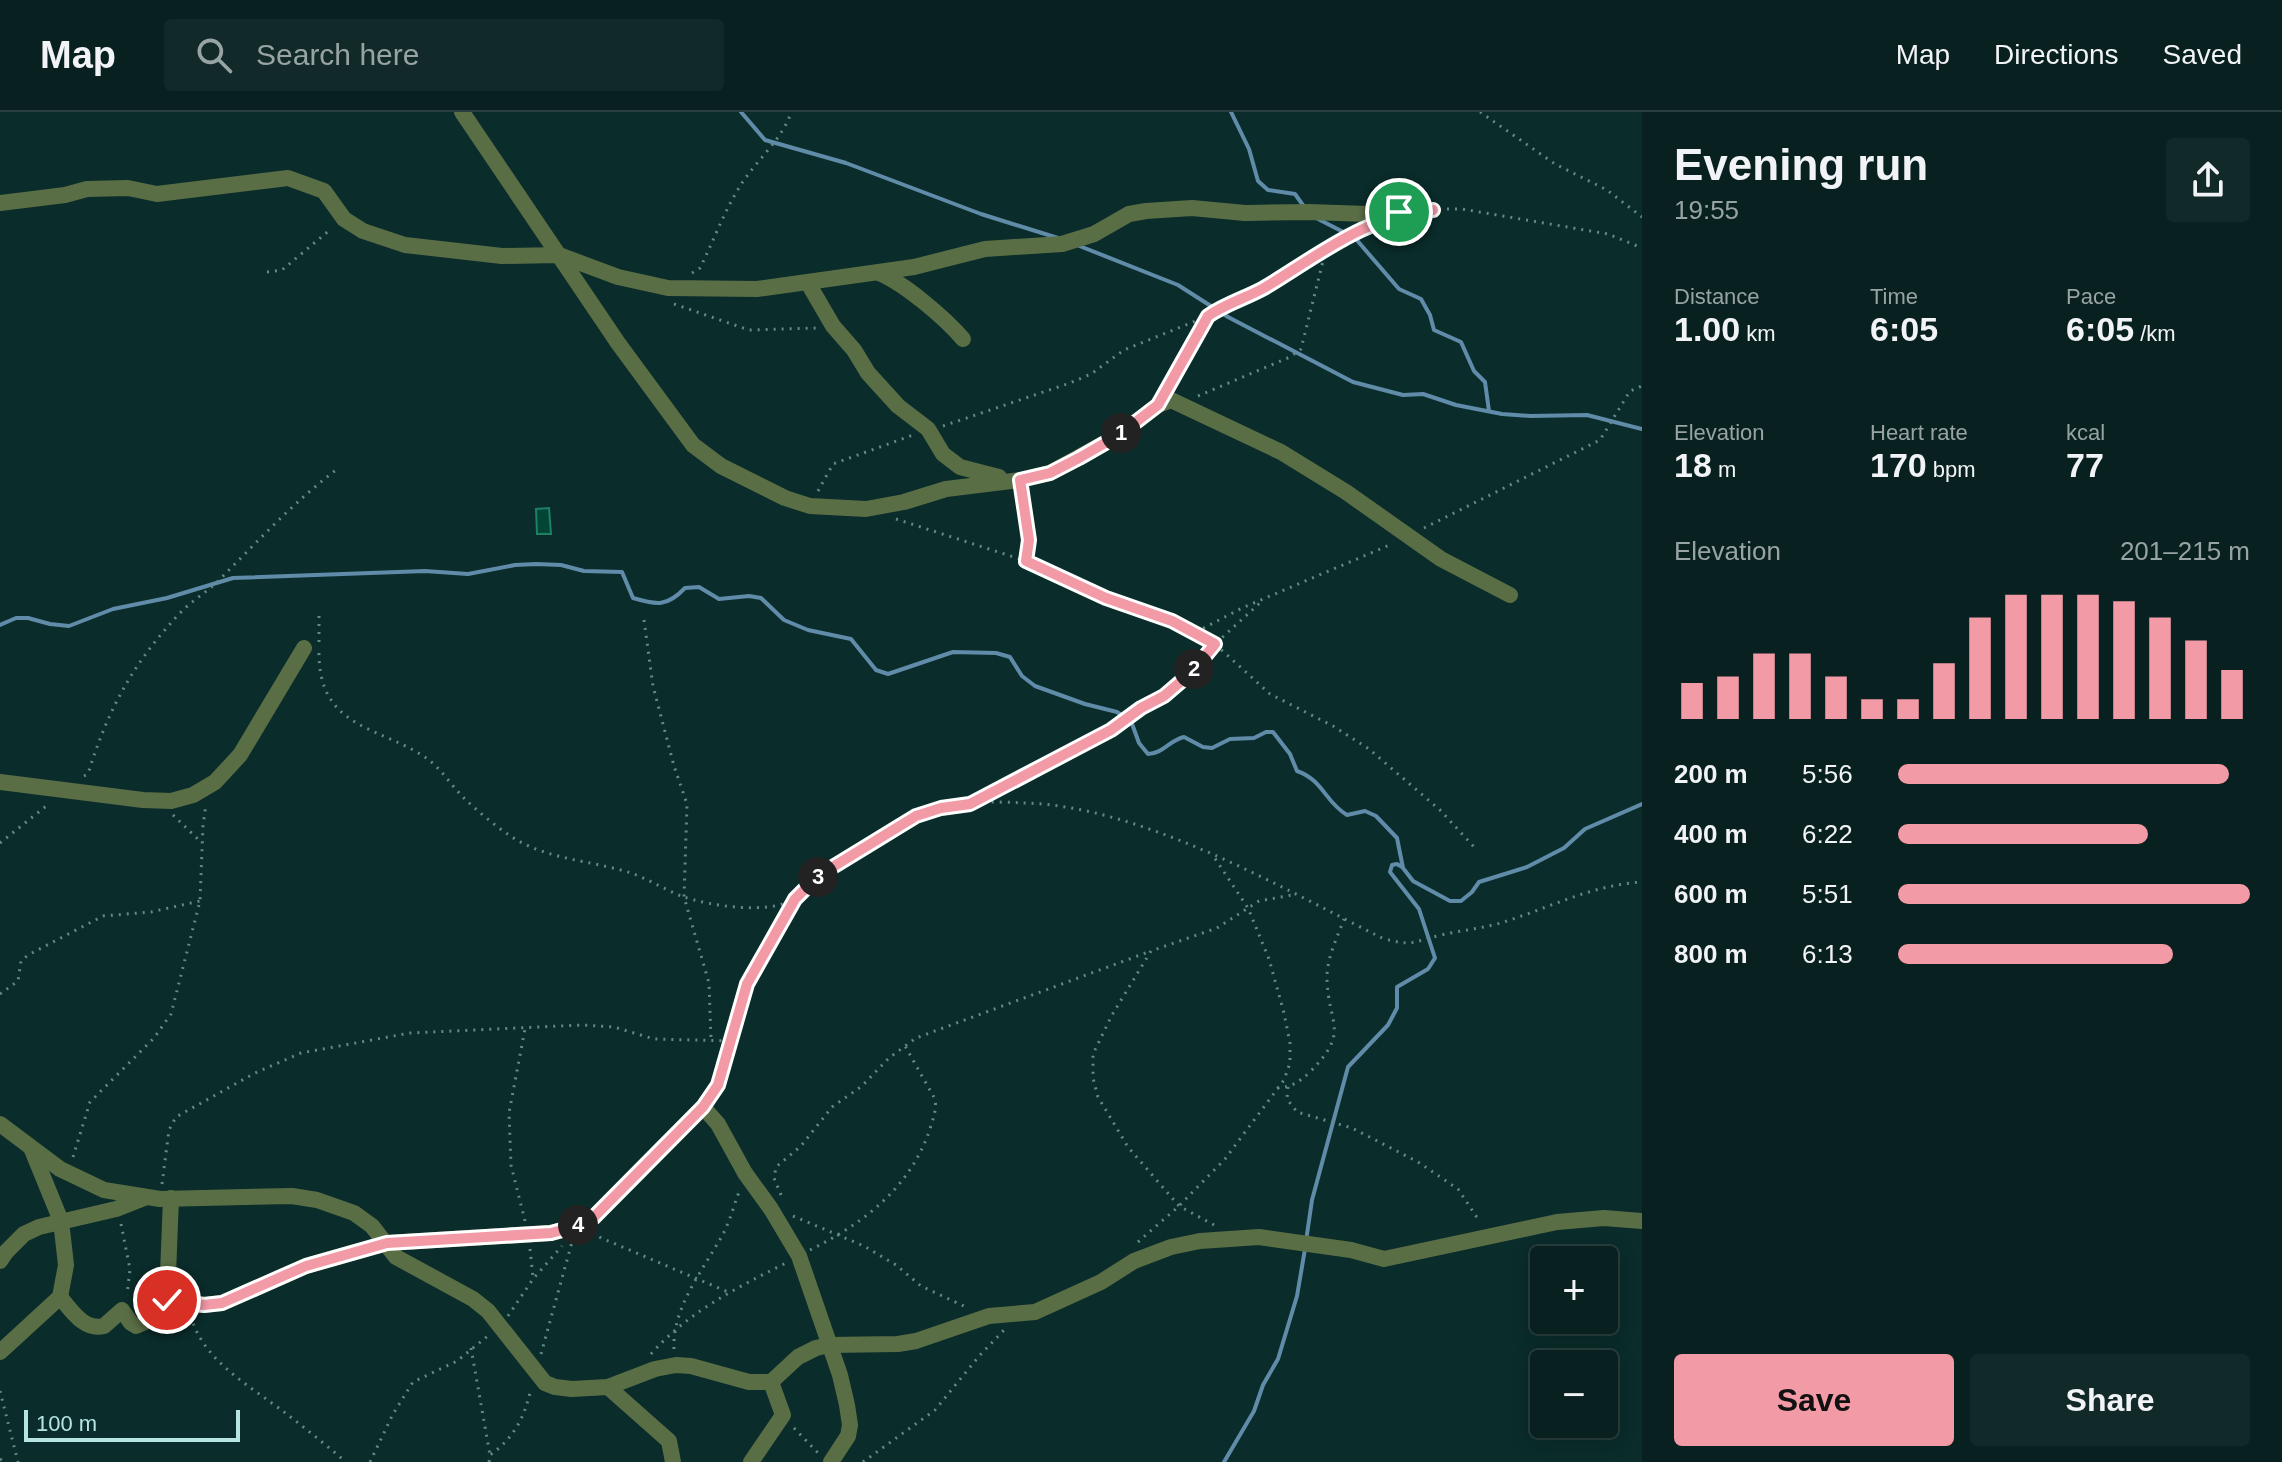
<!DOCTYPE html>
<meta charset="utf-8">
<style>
body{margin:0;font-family:Arial,sans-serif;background:#112929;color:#f1f3f6;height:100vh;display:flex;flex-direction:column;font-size:30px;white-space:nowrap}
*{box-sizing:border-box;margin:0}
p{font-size:26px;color:#98a3a5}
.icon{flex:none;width:44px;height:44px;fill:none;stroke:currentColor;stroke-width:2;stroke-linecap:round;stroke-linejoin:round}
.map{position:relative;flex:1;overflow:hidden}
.sheet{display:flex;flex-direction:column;background:#082120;width:640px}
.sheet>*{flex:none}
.fabs{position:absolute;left:1530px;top:1134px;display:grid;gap:16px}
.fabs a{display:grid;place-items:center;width:88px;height:88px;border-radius:8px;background:#082120;box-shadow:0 4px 20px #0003,0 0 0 2px #293e3e;font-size:40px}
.scale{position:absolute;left:24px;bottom:20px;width:216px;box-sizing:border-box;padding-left:8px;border:4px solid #b6e5e1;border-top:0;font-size:22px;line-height:28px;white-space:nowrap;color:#b6e5e1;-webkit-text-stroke:6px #0a2c2a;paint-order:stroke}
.pin{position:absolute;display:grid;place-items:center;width:68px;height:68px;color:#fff;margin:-34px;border:4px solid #fff;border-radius:50%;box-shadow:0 2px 8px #0007}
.km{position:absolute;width:40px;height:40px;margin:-20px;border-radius:50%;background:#222;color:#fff;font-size:22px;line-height:40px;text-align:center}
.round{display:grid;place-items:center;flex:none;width:84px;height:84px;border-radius:8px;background:#112929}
.summary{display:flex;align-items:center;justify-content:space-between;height:136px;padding:0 32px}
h1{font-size:44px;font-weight:800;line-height:60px}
.figures{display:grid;grid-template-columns:repeat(3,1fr);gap:12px;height:136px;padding:8px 32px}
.figures div{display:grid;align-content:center}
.figures b{font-size:34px;font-weight:800}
.figures small{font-size:22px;font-weight:400}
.figures p{font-size:22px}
.chart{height:224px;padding:16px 32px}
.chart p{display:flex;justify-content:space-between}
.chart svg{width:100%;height:144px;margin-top:8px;stroke:#f39aa7;stroke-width:6}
.cta{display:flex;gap:16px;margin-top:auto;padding:16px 32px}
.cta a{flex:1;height:92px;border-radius:8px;background:#f39aa7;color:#111;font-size:32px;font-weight:800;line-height:92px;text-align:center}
.cta a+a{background:#112929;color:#f1f3f6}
ul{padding:0 32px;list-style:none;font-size:26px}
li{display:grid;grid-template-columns:128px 96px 1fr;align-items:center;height:60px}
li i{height:20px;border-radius:10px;background:#f39aa7}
header{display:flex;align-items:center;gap:48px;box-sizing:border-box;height:112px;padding:0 40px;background:#082120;border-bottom:2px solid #293e3e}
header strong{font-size:38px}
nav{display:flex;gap:44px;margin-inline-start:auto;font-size:28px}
.search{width:560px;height:72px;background:#112929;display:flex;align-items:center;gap:20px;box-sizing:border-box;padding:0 28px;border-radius:8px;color:#98a3a5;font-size:30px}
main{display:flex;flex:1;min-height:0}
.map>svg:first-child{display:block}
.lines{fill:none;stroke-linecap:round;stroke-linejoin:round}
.stream{stroke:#608ba9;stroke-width:4}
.building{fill:#024534;stroke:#1d8065;stroke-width:2}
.path{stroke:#628b88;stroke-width:3;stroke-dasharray:2 6;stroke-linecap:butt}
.street{stroke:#5a6e46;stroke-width:16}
.route-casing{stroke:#fff;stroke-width:16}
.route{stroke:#f39aa7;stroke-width:10}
</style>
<header>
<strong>Map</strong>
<div class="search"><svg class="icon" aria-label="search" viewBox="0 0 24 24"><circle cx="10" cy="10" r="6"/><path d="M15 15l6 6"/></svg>Search here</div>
<nav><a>Map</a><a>Directions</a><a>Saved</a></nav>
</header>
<main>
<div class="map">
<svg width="1642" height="1350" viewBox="0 0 1642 1350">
<rect width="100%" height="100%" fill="#0a2c2a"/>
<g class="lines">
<!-- stream -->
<g class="stream">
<polyline points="741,0 765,28 846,51 981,102 1058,126"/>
<polyline points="1231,0 1249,37 1258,69 1268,78 1295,82 1305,96"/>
<polyline points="1318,107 1355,126 1399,177 1421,187 1430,203 1434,218 1461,230 1474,259 1485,270 1489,299"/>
<polyline points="1077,133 1178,173 1228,205 1353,270 1403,283 1423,282 1456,293 1502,302 1531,304 1587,303 1642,317"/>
<path d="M0,513L16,506H28L50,512L69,514L113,497L167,486L233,466L425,459L468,462L515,453L536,452L561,453L584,459L622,460L633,486C657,493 667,495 685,476L699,475L719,487L749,484L761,486L784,508L808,518L851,527L876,558L888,562L953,540L996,541L1010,545L1022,564L1035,574L1085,592L1117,600L1131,609L1139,631L1148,642C1162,642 1170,628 1184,625L1203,635L1212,636L1230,627L1254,626L1266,620H1273L1290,642L1297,659C1323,668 1325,690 1347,703L1365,699L1376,704L1397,726L1403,756L1413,769L1450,789H1461L1472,780L1479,770L1527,755L1564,736L1585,717L1642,692"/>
<polyline points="1306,1129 1312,1088 1348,955 1388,913 1397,896 1397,875 1428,857 1435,846 1419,797 1390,760 1392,753 1397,752 1402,755"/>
<polyline points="1224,1350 1254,1299 1263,1273 1278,1247 1297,1184 1305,1137"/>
</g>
</g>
<!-- building -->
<polygon class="building" points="549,396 551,422 537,422 536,397"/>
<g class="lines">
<!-- path -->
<g class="path">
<polyline points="1480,0 1555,52 1607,78 1642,105"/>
<polyline points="1447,97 1462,97 1608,122 1642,136"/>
<polyline points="267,160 282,158 331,117"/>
<path d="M692,161L700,156C714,128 725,97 742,71C757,48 784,25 791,0"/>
<polyline points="674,192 749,218 818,216"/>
<polyline points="1169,273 1208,204 1251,183 1303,153 1339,128 1362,117"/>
<polyline points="1198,284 1290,245 1301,237 1326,137"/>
<polyline points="943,314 1070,271 1091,262 1124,238 1208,204"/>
<polyline points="818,379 833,352 913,323"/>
<polyline points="1022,382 1029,428 1026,449"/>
<polyline points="896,407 1026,449 1106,486 1196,520 1215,532 1270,582 1333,614 1369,637 1440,698 1475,736"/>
<polyline points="1424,416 1600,328 1630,279 1642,274"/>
<polyline points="644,508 653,574 674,654 687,692 684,785 709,871 711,927"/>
<polyline points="1196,520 1242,496 1392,432"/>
<polyline points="319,530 319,501"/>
<path d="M319,541C319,619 383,614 429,648C443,659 453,676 466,688C479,700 494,713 509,723C545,748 591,748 631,761C648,767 664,777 681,784C709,794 769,803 794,787C805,780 812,769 822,762C840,749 860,739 880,728C892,721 903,711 915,705C947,689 989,689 1024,691C1141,694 1278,774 1382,826C1413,835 1412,830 1441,823C1463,818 1486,816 1507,809C1553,794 1593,773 1642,770"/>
<path d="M84,664L88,662C108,597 134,549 182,499C195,486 212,477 224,463C260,427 295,389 336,358"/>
<polyline points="971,691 1111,618 1141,596 1164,584 1192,560 1215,532 1261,490"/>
<polyline points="173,703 202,731"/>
<polyline points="0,731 50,691"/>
<polyline points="0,882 18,869 21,849 28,843 103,804 151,800 200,789"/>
<polyline points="1288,975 1287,987 1297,1000 1352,1016 1418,1050 1458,1077 1480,1110"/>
<path d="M1277,976C1292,975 1299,970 1310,960C1350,919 1329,915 1327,868C1326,848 1337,826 1344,807"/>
<polyline points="711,984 718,973 747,872 795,787"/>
<polyline points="73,1045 90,990 154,926 171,902 200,789 203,714 206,692"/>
<polyline points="162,1072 169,1018 176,1005 255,961 301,941 410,921 582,913 614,915 654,927 732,929"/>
<polyline points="781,1083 774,1066 776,1055 801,1034 832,995 862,974 889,946 916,926 1151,839"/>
<polyline points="793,1104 864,1134 896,1153 921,1174 966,1195"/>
<polyline points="525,1109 511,1053 509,1001 525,917"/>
<polyline points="121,1112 130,1157 127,1183"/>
<polyline points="1214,1113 1179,1094 1128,1035 1098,985 1093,966 1093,942 1112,903 1151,839 1217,816 1259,789 1292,783"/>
<polyline points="592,1122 728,1180"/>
<polyline points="1138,1130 1179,1094 1225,1047 1284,968 1290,951 1290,931 1284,901 1269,847 1248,796 1214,745"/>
<polyline points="530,1137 533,1165"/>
<path d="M810,1138C864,1111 910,1076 930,1017C933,1006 937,998 935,987L905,934"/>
<path d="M191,1204C202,1248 250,1274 284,1300C305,1316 326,1333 346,1350"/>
<polyline points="508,1204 533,1167 562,1134"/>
<polyline points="471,1236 490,1343"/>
<path d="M674,1237C672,1195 704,1157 723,1122C730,1109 734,1093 739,1080"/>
<polyline points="541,1242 572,1130"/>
<path d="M651,1242C688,1200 736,1176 786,1151"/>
<polyline points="0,1279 18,1350"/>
<polyline points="794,1316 819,1342"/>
<polyline points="0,1347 4,1350"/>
<polyline points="370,1350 393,1302 413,1270 457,1249 489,1223"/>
<path d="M489,1350L490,1343C514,1326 525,1305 531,1276"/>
<polyline points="863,1350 935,1298 980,1243 1005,1217"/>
</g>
<!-- street -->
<g class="street">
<polyline points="462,0 618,231 693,333 721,354 785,386 810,394 866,397 904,390 946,377 1020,368 1050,361 1119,323 1158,293 1171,288 1281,340 1346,380 1441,447 1510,483"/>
<polyline points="0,91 65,83 87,77 128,76 157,82 288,66 324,79 344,107 363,119 405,133 502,144 559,143 618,165 668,176 757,177 914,155 985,137 1062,132 1094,122 1129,102 1146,99 1192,96 1245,101 1308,100 1368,102 1433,98"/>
<path d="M879,161C904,171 945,206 963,227"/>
<polyline points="808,171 833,214 854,238 868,261 898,294 928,317 943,342 960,355 999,365"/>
<polyline points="0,670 143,688 171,689 193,683 215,670 240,643 304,536"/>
<polyline points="0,1012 60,1057 104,1078 160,1087 292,1084 317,1088 354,1101 372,1114 396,1145 473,1187 488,1199 545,1271 555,1275 572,1277 608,1275 655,1257 676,1253 691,1254 749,1270 771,1270 798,1245 816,1236 829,1233 898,1232 916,1229 989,1204 1035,1200 1101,1170 1134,1149 1171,1135 1200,1129 1259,1125 1351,1138 1384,1147 1557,1110 1604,1106 1642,1109"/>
<polyline points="0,1149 6,1140 24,1122 39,1115 116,1097 144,1086"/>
<path d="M60,1185C72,1199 84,1219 104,1214L122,1198L131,1211L136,1214L150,1208L167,1188L171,1086"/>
<polyline points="167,1188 204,1193 222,1191 306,1154 387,1131 551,1121 573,1115 594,1105 703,995 718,1012 745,1061 771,1097 799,1144 840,1263 847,1293 850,1313 848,1324 831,1350"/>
<polyline points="0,1240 60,1185 66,1153 61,1109 32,1038"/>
<polyline points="608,1275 669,1329 673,1350"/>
<polyline points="751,1350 783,1303 771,1270"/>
</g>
</g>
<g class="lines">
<!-- route casing -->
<g class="route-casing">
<path id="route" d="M167,1188L204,1193L222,1191L306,1154L387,1131L551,1121L573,1115L594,1105L703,995L718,973L747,872L795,787L818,764L916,704L941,696L970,692L1111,618L1141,596L1164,584L1192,560L1215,532L1172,509L1106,486L1026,449L1029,428L1020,368L1050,361L1079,346L1119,323L1158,293L1208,204C1225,192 1246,186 1264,176C1296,157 1327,134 1361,118C1384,107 1408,103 1433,98L1399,100"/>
</g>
<!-- route -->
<use href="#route" class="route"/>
</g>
</svg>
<div class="fabs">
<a>+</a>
<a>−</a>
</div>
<div class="scale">100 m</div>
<div class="pin" style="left:1399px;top:100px;background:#1e9e55"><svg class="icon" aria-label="arrive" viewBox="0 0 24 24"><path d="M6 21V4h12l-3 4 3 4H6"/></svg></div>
<div class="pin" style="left:167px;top:1188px;background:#d93025"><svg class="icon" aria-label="check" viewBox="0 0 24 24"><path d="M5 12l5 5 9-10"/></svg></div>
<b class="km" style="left:1121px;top:321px">1</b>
<b class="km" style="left:1194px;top:557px">2</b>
<b class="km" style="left:818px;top:765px">3</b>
<b class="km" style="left:578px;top:1113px">4</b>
</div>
<section class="sheet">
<div class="summary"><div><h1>Evening run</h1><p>19:55</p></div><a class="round"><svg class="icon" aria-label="share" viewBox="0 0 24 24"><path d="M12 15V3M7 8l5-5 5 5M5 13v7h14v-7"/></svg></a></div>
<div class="figures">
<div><p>Distance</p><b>1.00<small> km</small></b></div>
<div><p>Time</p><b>6:05</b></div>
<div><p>Pace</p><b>6:05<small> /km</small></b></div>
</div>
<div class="figures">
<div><p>Elevation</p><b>18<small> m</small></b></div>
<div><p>Heart rate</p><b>170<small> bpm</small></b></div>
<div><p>kcal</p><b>77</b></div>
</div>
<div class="chart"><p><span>Elevation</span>201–215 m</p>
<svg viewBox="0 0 160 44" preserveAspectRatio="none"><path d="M5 44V33M15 44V31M25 44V24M35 44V24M45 44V31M55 44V38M65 44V38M75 44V27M85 44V13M95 44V6M105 44V6M115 44V6M125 44V8M135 44V13M145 44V20M155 44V29"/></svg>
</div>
<ul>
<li><b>200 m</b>5:56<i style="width:94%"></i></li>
<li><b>400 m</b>6:22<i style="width:71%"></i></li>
<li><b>600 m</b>5:51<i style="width:100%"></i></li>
<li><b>800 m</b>6:13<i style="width:78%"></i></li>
</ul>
<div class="cta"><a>Save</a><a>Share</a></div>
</section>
</main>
